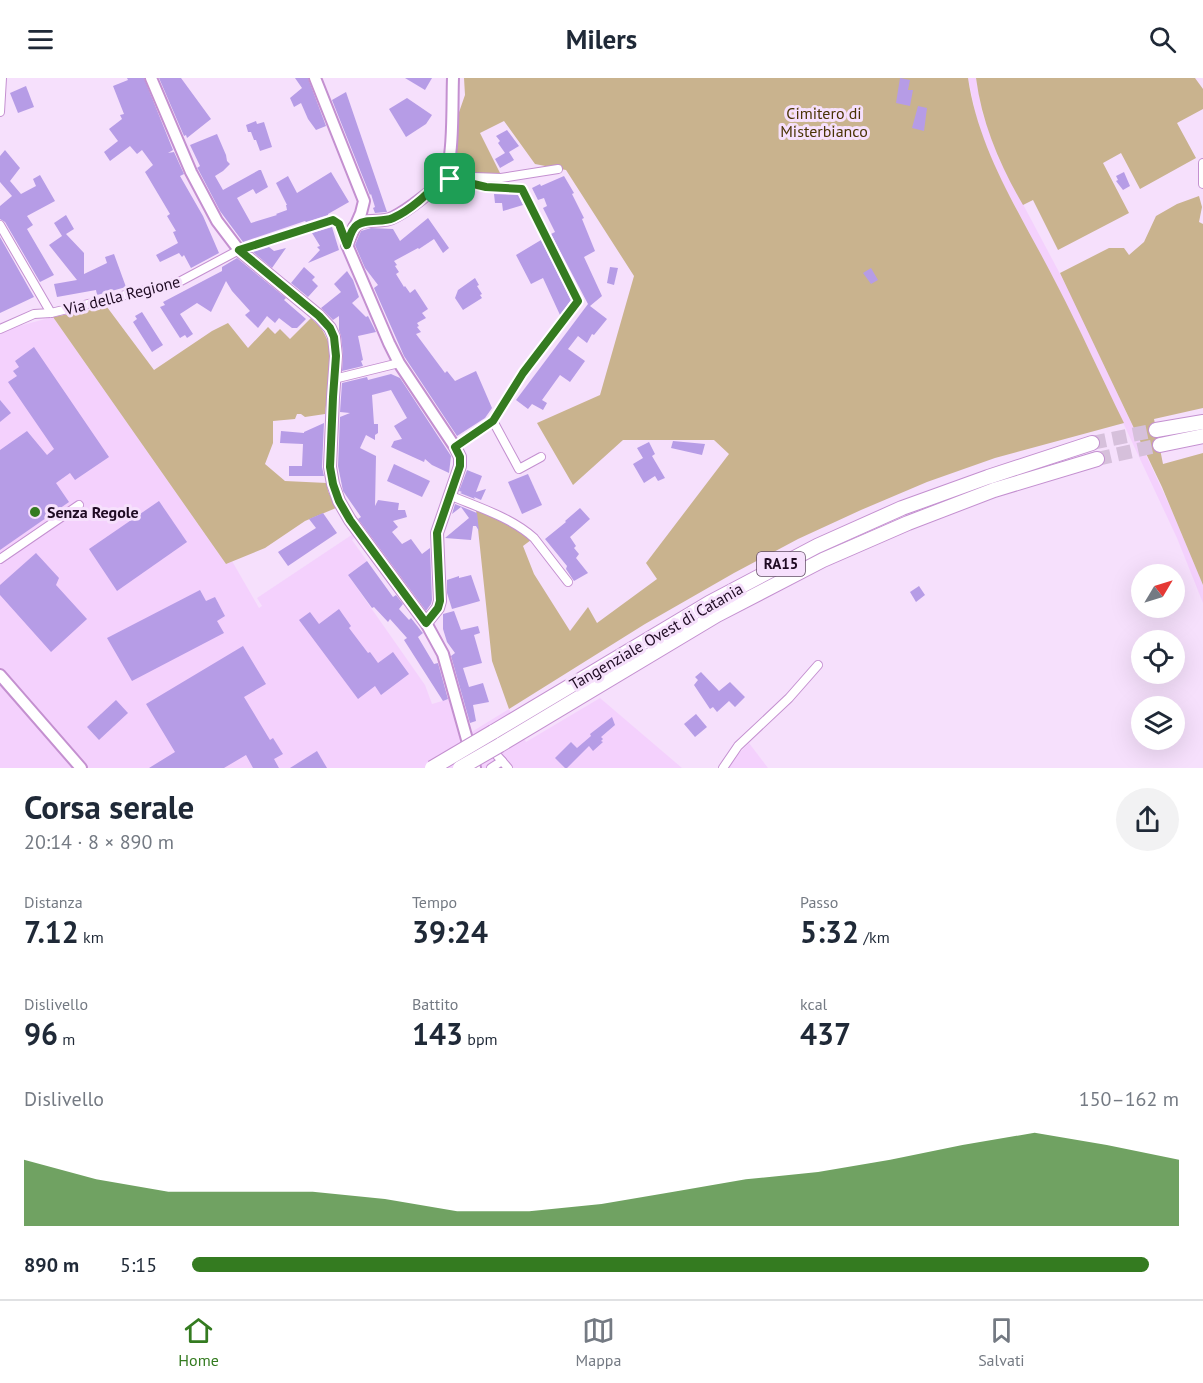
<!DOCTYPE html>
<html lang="it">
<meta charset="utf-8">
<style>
body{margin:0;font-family:"PT Sans",sans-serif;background:#f2f2f3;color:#1f2937;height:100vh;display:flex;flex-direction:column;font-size:22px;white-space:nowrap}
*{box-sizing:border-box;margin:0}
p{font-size:20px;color:#747a83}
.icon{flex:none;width:33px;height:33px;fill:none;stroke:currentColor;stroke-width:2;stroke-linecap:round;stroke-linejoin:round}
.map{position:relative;height:690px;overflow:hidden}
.details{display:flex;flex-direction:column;background:#fff;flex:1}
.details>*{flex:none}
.needle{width:39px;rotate:52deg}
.fabs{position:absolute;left:1131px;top:486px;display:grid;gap:12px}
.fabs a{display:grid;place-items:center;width:54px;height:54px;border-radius:50%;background:#fff;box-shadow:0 6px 24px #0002;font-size:30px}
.pin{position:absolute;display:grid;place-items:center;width:51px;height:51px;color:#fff;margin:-26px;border-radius:12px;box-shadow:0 3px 9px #0006}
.round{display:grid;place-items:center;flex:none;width:63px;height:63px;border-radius:32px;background:#f2f2f3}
.summary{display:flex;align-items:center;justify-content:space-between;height:102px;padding:0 24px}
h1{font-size:33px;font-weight:800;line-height:45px}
.metrics{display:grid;grid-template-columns:repeat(3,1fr);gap:9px;height:102px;padding:6px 24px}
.metrics div{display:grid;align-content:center}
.metrics b{font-size:30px;font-weight:800}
.metrics small{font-size:16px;font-weight:400}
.metrics p{font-size:16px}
.chart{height:168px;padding:12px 24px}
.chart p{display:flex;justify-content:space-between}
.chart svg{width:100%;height:108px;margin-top:6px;fill:#347b20;opacity:.7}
ul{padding:0 24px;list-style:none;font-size:20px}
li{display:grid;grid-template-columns:96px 72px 1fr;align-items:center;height:45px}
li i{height:15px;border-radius:8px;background:#347b20}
header{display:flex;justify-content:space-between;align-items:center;height:78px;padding:0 24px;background:#fff;font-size:27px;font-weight:800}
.tab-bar{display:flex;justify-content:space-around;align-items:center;height:84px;border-top:2px solid #e0e1e3;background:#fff;font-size:16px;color:#747a83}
.tab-bar a{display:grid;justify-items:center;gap:3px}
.tab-bar .current{color:#347b20}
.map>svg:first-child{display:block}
.built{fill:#f4d1fd}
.green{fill:#c9b38e}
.building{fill:#b69ce6}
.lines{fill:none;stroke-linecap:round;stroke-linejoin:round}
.motorway-tunnel{stroke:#d6c0db;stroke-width:14;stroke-dasharray:14 7;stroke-linecap:butt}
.minor-casing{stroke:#c490d0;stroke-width:10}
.secondary-casing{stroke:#c490d0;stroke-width:14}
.motorway-casing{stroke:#c490d0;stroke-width:16}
.minor{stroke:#fff;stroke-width:8}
.secondary{stroke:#fff;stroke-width:10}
.motorway{stroke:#fff;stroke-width:14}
.motorway-bridge-casing{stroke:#c490d0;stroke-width:16;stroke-linecap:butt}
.motorway-bridge{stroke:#fff;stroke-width:14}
.route-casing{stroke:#fff;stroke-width:12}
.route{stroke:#347b20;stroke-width:8}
.poi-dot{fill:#347b20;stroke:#f6e0fc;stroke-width:2}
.labels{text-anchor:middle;stroke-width:6;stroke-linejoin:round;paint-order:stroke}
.shield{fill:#f6e0fc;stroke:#604b64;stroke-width:1.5}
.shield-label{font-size:15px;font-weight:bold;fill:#1f0b23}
.park-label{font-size:16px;fill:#493304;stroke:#f6e0fc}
.street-label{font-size:16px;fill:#1f0b23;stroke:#f6e0fc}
.poi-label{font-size:16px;font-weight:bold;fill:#1f0b23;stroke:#f6e0fc;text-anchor:start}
</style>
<header><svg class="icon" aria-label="menu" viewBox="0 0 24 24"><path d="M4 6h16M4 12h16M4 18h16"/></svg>Milers<svg class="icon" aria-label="search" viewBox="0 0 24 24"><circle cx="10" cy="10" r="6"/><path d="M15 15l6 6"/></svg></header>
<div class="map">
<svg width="1203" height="690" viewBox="0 0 1203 690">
<rect width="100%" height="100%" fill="#f6e0fc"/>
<!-- built -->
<g class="built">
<polygon points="968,0 976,0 982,33 998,79 1076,226 1172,433 1203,507 1203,525 1177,460 1089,272 1057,207 1003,106 992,82 982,59 976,38"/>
<polygon points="53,239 226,486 232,483 259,530 262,528 257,520 353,456 356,459 352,462 367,483 348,497 425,607 432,626 449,621 460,612 470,655 509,631 526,664 600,620 682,690 0,690 0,253"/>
<polygon points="749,665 768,690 725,690"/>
</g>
<!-- green -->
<g class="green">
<path d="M464,0H968C979,75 1022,138 1056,205C1080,251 1101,298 1124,345L995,380L927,404L861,432L798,461L734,495L645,546L509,631L492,583L476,432L507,445L531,462L523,468L534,496L570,553L588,529L597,545L657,501L646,485L729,376L714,362H623L573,407L537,345L600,317L634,198L566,92L535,86L504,43L480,55L501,97L467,94L463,96L451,95L457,40L465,17Z"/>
<path d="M976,0H1195L1203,11V31L1177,45L1196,80L1140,111L1121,75L1103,85L1129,135L1058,172L1033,122L1023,127C1000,87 982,46 976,0Z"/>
<polygon points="1199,118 1202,129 1199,144 1203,146 1203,330 1154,341 1163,386 1203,375 1203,507 1162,409 1060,195 1109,170 1124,170 1129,177 1144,164 1156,138 1177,126"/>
<path d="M107,229L154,292L212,253L228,245L248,270L268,249L275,256L280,251L290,261L311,240C317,246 323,251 326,259C336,277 327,315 325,336L305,339L301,336H297L295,341L273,343V365L265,386L285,403L327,405L328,413L336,430L305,443L265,470L226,486L53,239Z"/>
</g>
<!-- building -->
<g class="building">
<polygon points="127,0 144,0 173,72 168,75 174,74 184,96 180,98 203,138 219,175 191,190 184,177 182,179 179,175 160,184 156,177 178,165 173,154 176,153 167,138 170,136 145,94 153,87 142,72 137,76 130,68 110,83 104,74 118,63 109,51 122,41 120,37 124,36 113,8 128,2"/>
<polygon points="159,0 181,0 211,41 187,60 186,57 184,58"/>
<polygon points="295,0 308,0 326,48 316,52 308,41 301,25 294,29 290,20 302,10"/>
<polygon points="405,0 432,0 425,12"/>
<polygon points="900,0 910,2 908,12 913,12 910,28 896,25"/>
<polygon points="26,8 34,29 18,35 10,15"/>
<polygon points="346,14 387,134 386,134 375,135 373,130 375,129 371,116 370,117 332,22"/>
<polygon points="407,20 432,37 426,46 406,59 389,31"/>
<polygon points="918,28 927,30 924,53 912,50"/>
<polygon points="256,43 257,46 264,44 272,69 260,73 256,62 254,62 251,54 248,54 246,47"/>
<polygon points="507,52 519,68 509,74 514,82 500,90 495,81 505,75 498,65 500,63 496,58"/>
<polygon points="217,56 226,77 227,83 230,86 223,93 215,98 223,112 259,92 261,92 268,109 256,116 253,111 237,120 251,145 277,137 276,136 287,132 286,127 287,127 276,105 288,98 297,115 331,94 349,124 328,136 328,137 306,144 305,143 243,164 220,133 198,91 197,90 200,88 190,67"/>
<polygon points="5,72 20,90 10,103 21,116 36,108 33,101 40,97 55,123 27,138 33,147 27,151 54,197 40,204 5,144 0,141 0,128 12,118 0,104 0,78"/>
<polygon points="1124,94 1130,108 1123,112 1116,103 1118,102 1116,98"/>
<polygon points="564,98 574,115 572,116 584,140 582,141 595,173 584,179 602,218 590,228 607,241 594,257 592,256 587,265 578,258 568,271 585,283 570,304 560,297 542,322 547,325 543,332 532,326 528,331 516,322 588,226 551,156 555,154 543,130 547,128 544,120 538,122 532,110 540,106 541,108"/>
<polygon points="494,116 518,117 523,127 503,133 502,125 495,125"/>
<polygon points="66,137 74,151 66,156 84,175 84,196 107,185 105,179 114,176 126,209 97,217 96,212 57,219 54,206 77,202 49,167 62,158 54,145"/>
<polygon points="428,140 449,170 443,175 434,161 419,171 418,170 394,183 397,187 395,188 399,194 396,196 404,209 405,208 410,215 415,211 428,231 422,235 426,240 417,245 419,248 417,249 421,254 416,256 445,295 447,293 455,303 476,293 492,330 485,340 457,358 404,278 374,210 378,207 365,190 355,167 361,153 371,150 393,151 400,163"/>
<polygon points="332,149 339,172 308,185 320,172 317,169 320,168 312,155"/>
<polygon points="0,159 34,219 0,235"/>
<polygon points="541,162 571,222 560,237 543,200 531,206 516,177"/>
<polygon points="269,169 274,173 286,170 272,190 253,174"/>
<polygon points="237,180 286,220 284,222 306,241 297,250 292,250 279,240 275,245 267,238 258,250 245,237 250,233 232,213 226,203 211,234 197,225 180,236 193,256 187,260 185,257 180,260 160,229 165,227 163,224 222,193 222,189"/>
<polygon points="304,189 315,199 312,202 318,208 308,219 291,205"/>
<polygon points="610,189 618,190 614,207 607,205"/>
<polygon points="871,190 878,202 871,206 863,195"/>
<polygon points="347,193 353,202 359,219 352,225 366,239 368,238 376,254 358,258 363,282 361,283 363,288 342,293 343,277 341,258 339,252 339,238 333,242 321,230 341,214 334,206"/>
<polygon points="475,200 479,207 477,208 482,216 480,217 482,220 463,232 455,220 458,212"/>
<polygon points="142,234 163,267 152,274 133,244 137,241 135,238"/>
<polygon points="34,269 109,379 75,402 70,395 56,405 69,424 0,472 0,372 27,353 47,377 54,371 8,304 17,298 13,293 19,289 15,283"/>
<polygon points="391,296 400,300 451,378 449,395 432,387 425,381 424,384 391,369 394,363 402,361 394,348 407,340 391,312 372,317 374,346 378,346 378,355 375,357 375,362 366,357 360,370 376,378 375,428 378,422 399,425 398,432 405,432 407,439 393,443 398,449 392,454 402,466 411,461 422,476 430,470 432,522 431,526 426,533 358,441 361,439 343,413 338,388 340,339 350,335 340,334 342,305 367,299 368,302"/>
<polygon points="0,322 11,335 0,344"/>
<polygon points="324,345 322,389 324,398 289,398 289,388 302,388 303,366 280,365 281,353 304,355 304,354"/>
<polygon points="673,363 705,366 702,377 671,370"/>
<polygon points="649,364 655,376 652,378 665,400 658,403 655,398 644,405 633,386 643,380 637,370"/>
<polygon points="394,386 430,403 422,419 387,403"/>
<polygon points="467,392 482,398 476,414 486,411 481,422 474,419 475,421 460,415 462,414 459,413"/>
<polygon points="528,396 542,427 522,436 508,404"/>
<polygon points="159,423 187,464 117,513 89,471"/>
<polygon points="455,426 477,435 479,453 476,448 473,448 471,462 445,460 469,440 461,429 452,436"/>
<polygon points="580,430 590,441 570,459 576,468 574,470 579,476 576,480 588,495 574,503 566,491 567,488 545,461 566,444 565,443"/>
<polygon points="323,435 337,455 288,488 278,474 316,450 309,441"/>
<polygon points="36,475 59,500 56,507 87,541 51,574 0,517 0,507"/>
<polygon points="367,483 393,519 396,517 403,526 399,531 409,542 411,540 422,554 423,555 418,559 434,586 438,585 448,621 443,623 404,562 407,560 390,541 388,544 374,529 372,530 348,497"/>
<polygon points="471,497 480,523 452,531 447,515 447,502 459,498 459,500"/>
<polygon points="919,508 925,517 916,524 910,514"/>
<polygon points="200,512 206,523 215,519 225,538 217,543 224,555 132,603 107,560"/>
<polygon points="339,531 351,548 349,550 368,575 370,574 378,585 393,574 409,596 381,617 375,608 358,621 299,542 310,534 319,546"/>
<polygon points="454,533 461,552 478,548 480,555 474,557 482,585 463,590 469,609 483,605 489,624 473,627 476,643 470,645 451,578 455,575 447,564 443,551 443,536"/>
<polygon points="243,568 266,606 244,619 270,662 273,660 283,676 274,681 279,690 253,690 246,677 224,690 149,690 175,674 146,626"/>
<polygon points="701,594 719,613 730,604 745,619 735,629 729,623 717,634 713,629 710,631 694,607 698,602 695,599"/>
<polygon points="116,622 128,635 99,662 87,649"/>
<polygon points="696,636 707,649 695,659 684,646"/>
<polygon points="612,639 615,647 601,659 603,661 601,663 603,664 593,673 589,668 567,690 565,690 555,680 571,664 577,670 591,658 590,656"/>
<polygon points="317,673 327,690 290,690"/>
</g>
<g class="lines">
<!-- motorway-tunnel -->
<g class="motorway-tunnel">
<polyline points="1092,365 1156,352"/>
<polyline points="1097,381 1160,367"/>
</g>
<!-- minor casing -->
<g class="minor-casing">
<g id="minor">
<polyline points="0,34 2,0"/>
<polyline points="1203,85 1203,106"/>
<polyline points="444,99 486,109 522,111 578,223 523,295 493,343 455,369"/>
<polyline points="464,104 474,99 501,100 558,91"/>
<polyline points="0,147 51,235"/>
<polyline points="0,251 34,236 51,235 179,204 239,172 333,142 339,146 347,167"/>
<polyline points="334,301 399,285"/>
<polyline points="493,343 519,391 541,379"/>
<path d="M449,417C477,429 511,439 534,460L568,504"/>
<polyline points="0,481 79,427"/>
<polyline points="491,671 502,683"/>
<polyline points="491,690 502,683 508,690"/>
<polyline points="723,690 738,668 789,620 818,587"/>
</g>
</g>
<!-- secondary casing -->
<g class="secondary-casing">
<g id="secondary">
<polyline points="151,0 191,94 217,143 239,172 319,238 330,250 334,259 336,278 333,319 330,389 333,406 339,423 350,442 426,545 443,576 475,690"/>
<polyline points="315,0 364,123 361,135 347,167 389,265 399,285 455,369 460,379 460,388 437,455 440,523 438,530 426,545"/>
<path d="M354,149C357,147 360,145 362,144C373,141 384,145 394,139C406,133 439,109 445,98C454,80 452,22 453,0"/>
<polyline points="0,597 81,690"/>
</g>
</g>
<!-- motorway casing -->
<g class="motorway-casing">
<g id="motorway">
<polyline points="1156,352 1203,344"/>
<polyline points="1160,367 1203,358"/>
<polyline points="493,654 709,525 817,468 902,430 988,399 1092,365"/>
<polyline points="500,667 717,537 823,482 908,445 994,412 1097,381"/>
</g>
</g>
<!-- minor -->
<use href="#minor" class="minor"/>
<!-- secondary -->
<use href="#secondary" class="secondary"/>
<!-- motorway -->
<use href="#motorway" class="motorway"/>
<!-- motorway-bridge casing -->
<g class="motorway-bridge-casing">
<g id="motorway-bridge">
<polyline points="432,690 493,654"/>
<polyline points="460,690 500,667"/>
</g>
</g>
<!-- motorway-bridge -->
<use href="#motorway-bridge" class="motorway-bridge"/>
</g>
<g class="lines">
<!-- route casing -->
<g class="route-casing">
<path id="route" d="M444,99L486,109L522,111L578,223L523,295L493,343L455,369L460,379V388L437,455L440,523L438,530L426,545L350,442L339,423L333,406L330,389L333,319L336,278L334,259L330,250L319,238L239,172L333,142L339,146L347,167C349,161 351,151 357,147C367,140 382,145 393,140C413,131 429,114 444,99Z"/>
</g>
<!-- route -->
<use href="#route" class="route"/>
</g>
<!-- markers -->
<circle class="poi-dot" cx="35" cy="434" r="6"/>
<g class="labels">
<!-- shield labels -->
<rect class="shield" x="757" y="474" width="48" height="24" rx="4.5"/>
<g class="shield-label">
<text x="781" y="491">RA15</text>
</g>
<!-- park labels -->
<g class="park-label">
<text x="824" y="41">Cimitero di<tspan x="824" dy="18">Misterbianco</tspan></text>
</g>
<!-- street labels -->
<g class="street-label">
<text transform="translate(122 217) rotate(-14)" y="6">Via della Regione</text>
<text transform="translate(656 558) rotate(-30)" y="6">Tangenziale Ovest di Catania</text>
</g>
<!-- poi labels -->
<g class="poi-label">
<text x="47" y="440">Senza Regole</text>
</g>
</g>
</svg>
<div class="fabs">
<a><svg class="needle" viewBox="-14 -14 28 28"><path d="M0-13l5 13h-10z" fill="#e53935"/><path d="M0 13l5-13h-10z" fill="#747a83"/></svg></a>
<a><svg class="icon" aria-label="locate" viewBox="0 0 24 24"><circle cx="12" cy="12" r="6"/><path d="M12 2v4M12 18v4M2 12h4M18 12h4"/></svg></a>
<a><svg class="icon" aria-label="layers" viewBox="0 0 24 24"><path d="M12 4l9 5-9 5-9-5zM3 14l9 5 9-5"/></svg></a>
</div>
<div class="pin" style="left:450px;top:101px;background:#1e9e55"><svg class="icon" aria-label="arrive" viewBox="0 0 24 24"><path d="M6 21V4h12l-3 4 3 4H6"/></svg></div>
</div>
<section class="details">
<div class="summary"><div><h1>Corsa serale</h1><p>20:14 · 8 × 890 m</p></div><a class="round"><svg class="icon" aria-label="share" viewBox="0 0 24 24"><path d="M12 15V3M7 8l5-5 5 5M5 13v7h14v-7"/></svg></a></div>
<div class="metrics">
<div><p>Distanza</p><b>7.12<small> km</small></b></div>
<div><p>Tempo</p><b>39:24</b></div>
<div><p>Passo</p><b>5:32<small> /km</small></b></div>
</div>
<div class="metrics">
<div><p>Dislivello</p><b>96<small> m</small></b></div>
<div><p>Battito</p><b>143<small> bpm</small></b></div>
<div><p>kcal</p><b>437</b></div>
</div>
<div class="chart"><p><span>Dislivello</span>150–162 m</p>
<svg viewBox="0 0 160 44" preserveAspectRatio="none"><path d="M0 44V17L10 25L20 30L30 30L40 30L50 33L60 38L70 38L80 35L90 30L100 25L110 22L120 17L130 11L140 6L150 11L160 17V44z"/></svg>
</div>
<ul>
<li><b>890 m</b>5:15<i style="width:97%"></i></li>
</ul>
</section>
<nav class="tab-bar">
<a class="current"><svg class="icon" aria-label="home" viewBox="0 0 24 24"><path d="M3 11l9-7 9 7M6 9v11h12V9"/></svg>Home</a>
<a><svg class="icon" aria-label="map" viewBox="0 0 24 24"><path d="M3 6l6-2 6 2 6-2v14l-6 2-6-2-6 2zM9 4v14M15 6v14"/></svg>Mappa</a>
<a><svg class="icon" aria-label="saved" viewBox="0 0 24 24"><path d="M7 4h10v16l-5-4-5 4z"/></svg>Salvati</a>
</nav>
